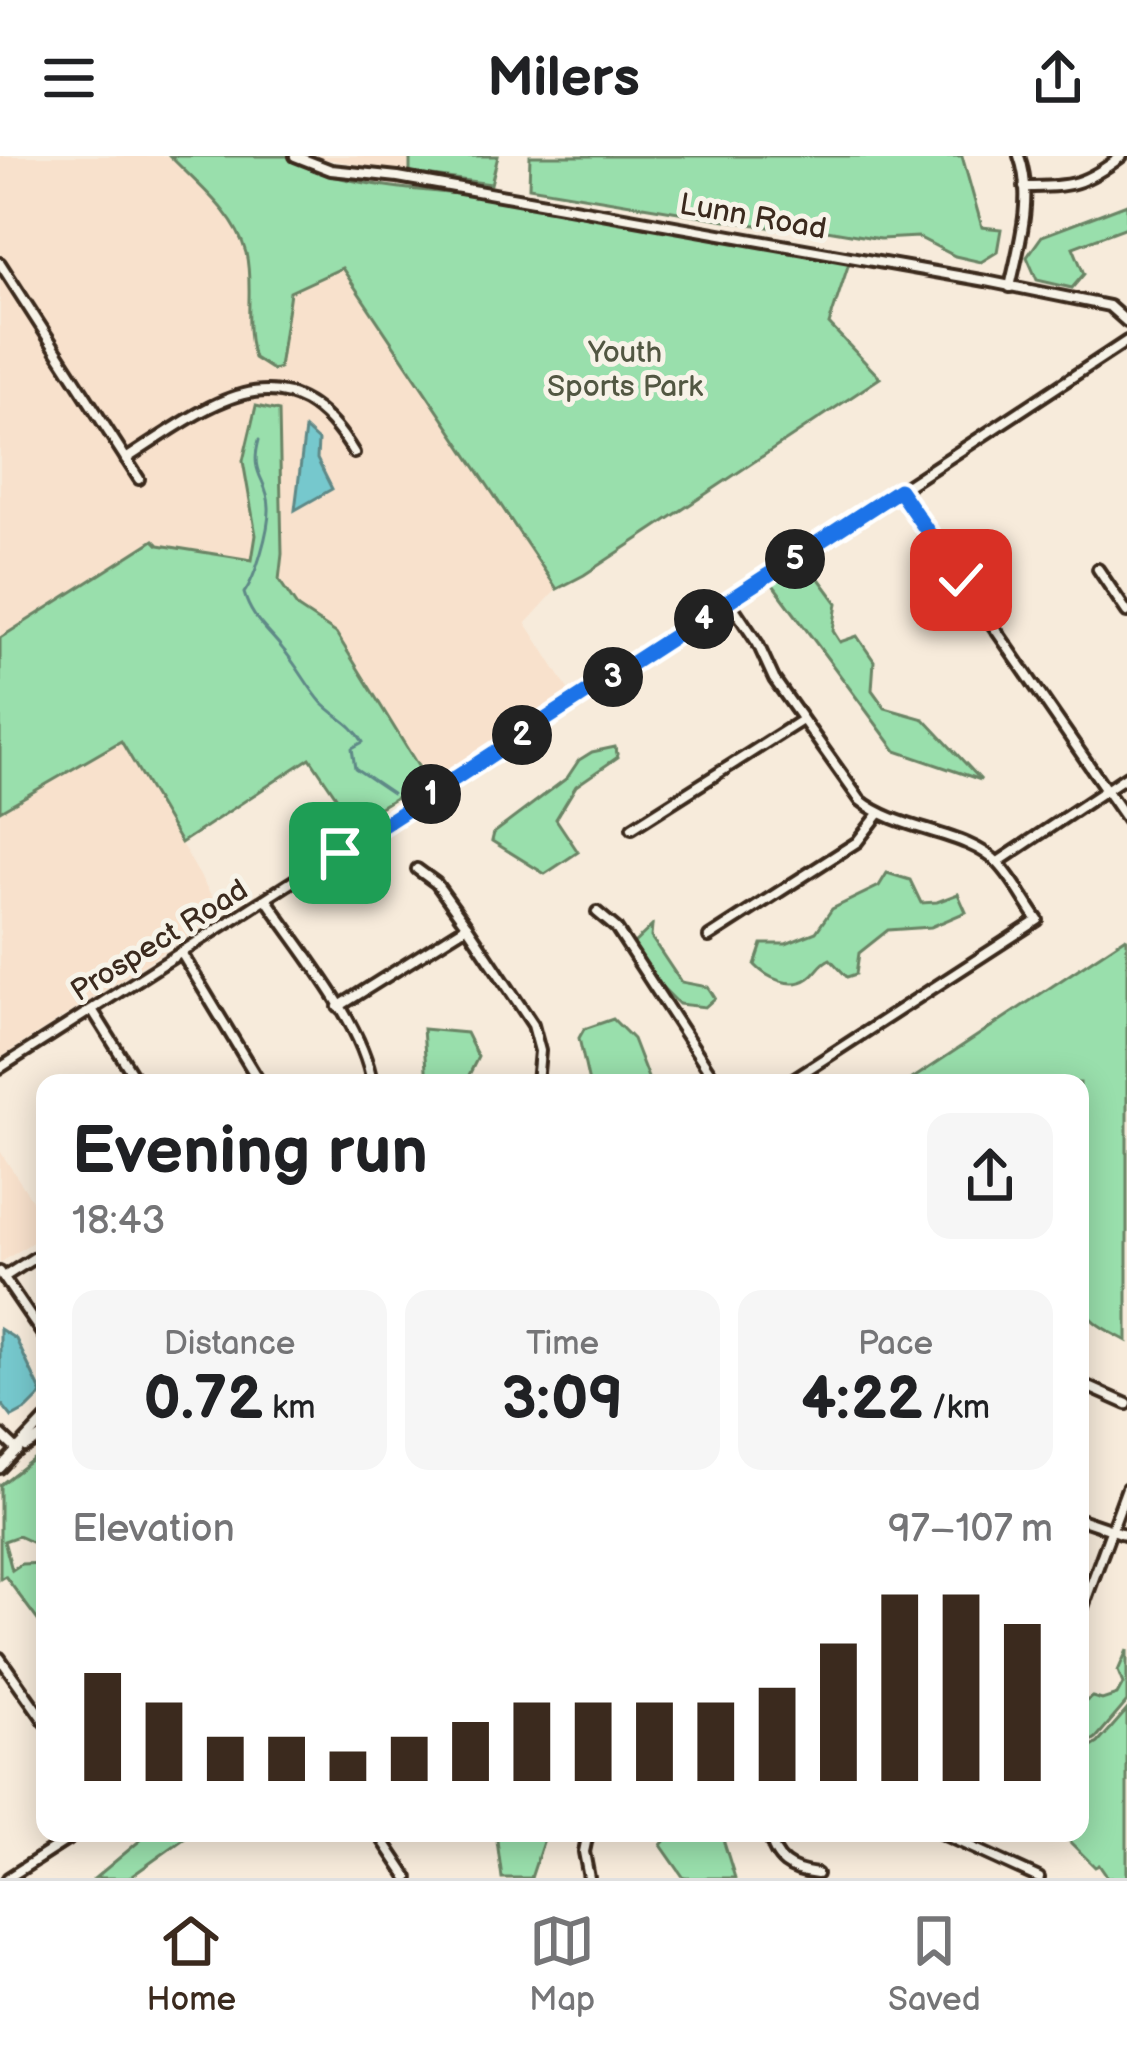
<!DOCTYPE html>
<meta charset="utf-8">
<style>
body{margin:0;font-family:"Balsamiq Sans",sans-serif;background:#f6f6f6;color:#202124;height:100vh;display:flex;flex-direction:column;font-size:45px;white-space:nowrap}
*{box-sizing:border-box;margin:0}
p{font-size:39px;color:#757577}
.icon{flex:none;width:66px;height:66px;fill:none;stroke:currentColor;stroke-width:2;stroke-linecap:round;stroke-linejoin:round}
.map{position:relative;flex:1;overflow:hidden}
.panel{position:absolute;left:36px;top:918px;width:1053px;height:768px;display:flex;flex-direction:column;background:#fff;border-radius:24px;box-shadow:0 6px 30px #0003}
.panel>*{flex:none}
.pin{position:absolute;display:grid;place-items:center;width:102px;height:102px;color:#fff;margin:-51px;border-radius:24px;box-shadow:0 6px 18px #0006}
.km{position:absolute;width:60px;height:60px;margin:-30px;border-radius:50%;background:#222;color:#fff;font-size:33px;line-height:60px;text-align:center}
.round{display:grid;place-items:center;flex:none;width:126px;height:126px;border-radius:24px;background:#f6f6f6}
.overview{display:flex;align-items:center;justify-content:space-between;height:204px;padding:0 36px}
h1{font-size:66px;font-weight:800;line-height:90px}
.figures{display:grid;grid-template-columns:repeat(3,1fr);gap:18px;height:204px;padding:12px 36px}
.figures div{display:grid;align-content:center;border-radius:24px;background:#f6f6f6;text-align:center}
.figures b{font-size:60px;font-weight:800}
.figures small{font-size:33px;font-weight:400}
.figures p{font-size:33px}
.chart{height:336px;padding:24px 36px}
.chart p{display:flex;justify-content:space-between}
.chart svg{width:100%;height:216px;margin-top:12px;stroke:#3b2a1e;stroke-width:6}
header{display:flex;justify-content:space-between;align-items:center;height:156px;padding:0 36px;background:#fff;font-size:54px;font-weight:800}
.tabs{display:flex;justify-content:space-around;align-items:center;height:168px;border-top:3px solid #e0e0e0;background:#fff;font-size:33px;color:#757577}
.tabs a{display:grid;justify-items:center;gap:6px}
.tabs .selected{color:#3b2a1e}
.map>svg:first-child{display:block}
.built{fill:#f8e1cc}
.green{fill:#99dfac;stroke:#6a8465;stroke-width:3}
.water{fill:#76c8cd;stroke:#5e8987;stroke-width:3}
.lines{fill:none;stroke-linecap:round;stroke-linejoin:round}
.stream{stroke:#5e8987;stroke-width:3}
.minor-casing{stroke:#3b2a1e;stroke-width:16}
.minor{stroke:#f7f3e8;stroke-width:8}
.route-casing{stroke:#fff;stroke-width:24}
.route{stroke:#1a73e8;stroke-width:15}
.labels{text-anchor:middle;stroke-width:10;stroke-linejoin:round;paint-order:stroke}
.street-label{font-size:30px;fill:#3b2a1e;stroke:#f7f3e8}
.park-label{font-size:30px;fill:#525742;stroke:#f7f3e8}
</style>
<header><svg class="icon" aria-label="menu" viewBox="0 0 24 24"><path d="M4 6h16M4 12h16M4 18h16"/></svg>Milers<svg class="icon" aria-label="share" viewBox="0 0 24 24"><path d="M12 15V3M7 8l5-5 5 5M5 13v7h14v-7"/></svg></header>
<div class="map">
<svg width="1127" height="1722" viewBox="0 0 1127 1722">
<rect width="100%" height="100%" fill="#f7ebdb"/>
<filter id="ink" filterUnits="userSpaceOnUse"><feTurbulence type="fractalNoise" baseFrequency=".00833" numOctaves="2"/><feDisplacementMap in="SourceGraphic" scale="24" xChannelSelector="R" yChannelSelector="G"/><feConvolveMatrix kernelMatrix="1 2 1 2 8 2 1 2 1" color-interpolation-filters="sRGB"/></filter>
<g filter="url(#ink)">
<!-- built -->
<g class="built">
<polygon points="0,0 410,0 410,17 313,1 307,14 290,135 341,112 557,433 526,467 571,538 431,630 336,477 298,452 256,382 253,404 122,585 222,758 0,902"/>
<polygon points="0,995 45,1064 45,1078 0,1107"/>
</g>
<!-- green -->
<g class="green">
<path d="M170,0H288C330,33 448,35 504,43C620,59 735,84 850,104L829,168L880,222L584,419L557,433L342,112L290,136L279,212L273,214L254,202C243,168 254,131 246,97C236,58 197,28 170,0Z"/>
<polygon points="410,0 498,0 491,28 410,17"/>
<polygon points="530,0 962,0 982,71 1001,73 997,96 981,106 955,100 918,81 880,83 809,71 774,72 529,31"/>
<polygon points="1127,48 1127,71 1073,91 1084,118 1072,132 1037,124 1027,101 1042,80"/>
<polygon points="256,250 279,255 282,398 279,424 298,452 336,477 426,623 354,667 310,602 181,687 121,585 0,655 0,482 154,384 159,389 252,404 256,379 243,305"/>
<polygon points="809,409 837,447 833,475 840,486 857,480 874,505 872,534 885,552 924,563 981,624 896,595 771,426"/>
<polygon points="615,591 618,601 576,630 556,663 578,696 545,718 492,685 494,677 567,622 579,604 592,596"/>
<path d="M887,717L910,724L921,747L937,746L958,738L966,756L931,771L888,774L859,797L856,818L847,821L830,803C819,808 818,816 809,822C792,834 767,822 755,809L762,788H786L816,776L832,753L879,730Z"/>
<polygon points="652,770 651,781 681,826 708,831 715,842 705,851 679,848 656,825 633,788"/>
<path d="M1125,782L1127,783V1185C1107,1174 1085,1166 1080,1142V927H906Z"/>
<polygon points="613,863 633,883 650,927 589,927 579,882 584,873"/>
<polygon points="423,873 466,877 478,901 465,927 427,927"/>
<polygon points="45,1294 45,1339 34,1346 40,1390 18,1380 4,1385 12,1414 21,1408 45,1407 45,1474 5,1420 0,1423 0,1329"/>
<polygon points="1127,1494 1127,1546 1096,1582 1080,1592 1082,1548 1092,1541 1102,1544 1117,1539 1123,1528 1118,1515"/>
<polygon points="1127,1554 1127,1722 1108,1722 1099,1709 1095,1711 1061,1677 1080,1677 1080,1598 1098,1587"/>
<polygon points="149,1677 182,1677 185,1682 129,1722 95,1722"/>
<polygon points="496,1677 546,1677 531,1722 502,1722"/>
<polygon points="671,1677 721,1677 735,1722 684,1722 661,1689"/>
</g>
<!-- water -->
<g class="water">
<polygon points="305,273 318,285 317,303 332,333 295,354"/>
<polygon points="0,1173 16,1183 42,1238 27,1253 12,1261 0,1246"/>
</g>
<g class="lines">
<!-- stream -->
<path class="stream" d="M259,284C249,320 268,322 269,351C270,372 256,421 244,437C251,462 266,472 282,492C297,509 307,530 322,547C337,562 352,567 363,586L352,592L355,612L392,637"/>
<!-- minor casing -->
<g class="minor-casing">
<g id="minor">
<polyline points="295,0 331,14 398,21 986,125 1109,150 1127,166"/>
<path d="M1024,31C1071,31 1084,29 1122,0"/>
<polyline points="0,107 139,323"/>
<path d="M1010,131C1019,90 1034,41 1019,0"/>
<path d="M126,303C207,251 286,183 354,297"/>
<polyline points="900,335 1127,664"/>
<polyline points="1098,413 1127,456"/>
<path d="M730,446L758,488L774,523L860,644C899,676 966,674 999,708C1014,724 1025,746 1038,764L787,927"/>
<polyline points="632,672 802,564"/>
<polyline points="998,706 1127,620"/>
<polyline points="417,713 436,727 467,770 533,869 540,895 537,927"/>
<path d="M267,744C301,795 363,867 372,927"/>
<polyline points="597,756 616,772 717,927"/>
<polyline points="709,781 857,686 878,659"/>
<polyline points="182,798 260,927"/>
<polyline points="338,851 467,770"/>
<polyline points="93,855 138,927"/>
<polyline points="0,912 730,446 1127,185"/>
<polyline points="0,1116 45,1182"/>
<polyline points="4,1121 45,1095"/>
<polyline points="1080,1227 1127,1248"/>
<polyline points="0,1278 18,1295"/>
<polyline points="25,1291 45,1279"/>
<polyline points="0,1312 45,1264"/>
<polyline points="1080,1363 1127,1379"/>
<polyline points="1080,1459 1127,1332"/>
<polyline points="0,1502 45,1566"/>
<polyline points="378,1677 408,1722"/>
<polyline points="588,1677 584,1696 589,1722"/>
<path d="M769,1677C775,1706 790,1715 817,1718"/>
<polyline points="940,1677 1039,1722"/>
<polyline points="8,1722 78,1677"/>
</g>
</g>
<!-- minor -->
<use href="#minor" class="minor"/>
</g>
</g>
<g class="lines" filter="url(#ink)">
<!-- route casing -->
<g class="route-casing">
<polyline id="route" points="340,697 899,334 961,424"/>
</g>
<!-- route -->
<use href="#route" class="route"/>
</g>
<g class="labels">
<!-- street labels -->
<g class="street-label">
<text transform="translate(753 60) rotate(10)" y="10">Lunn Road</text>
<text transform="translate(159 784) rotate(-32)" y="10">Prospect Road</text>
</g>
<!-- park labels -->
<g class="park-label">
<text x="625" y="206">Youth<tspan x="625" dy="34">Sports Park</tspan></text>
</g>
</g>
</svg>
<div class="pin" style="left:340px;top:697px;background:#1e9e55"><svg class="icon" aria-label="arrive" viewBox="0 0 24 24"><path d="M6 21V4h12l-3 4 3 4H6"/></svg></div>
<div class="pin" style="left:961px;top:424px;background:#d93025"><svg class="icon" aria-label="check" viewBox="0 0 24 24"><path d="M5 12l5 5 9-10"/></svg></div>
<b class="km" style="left:431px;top:638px">1</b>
<b class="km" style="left:522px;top:579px">2</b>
<b class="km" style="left:613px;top:521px">3</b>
<b class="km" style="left:704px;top:463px">4</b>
<b class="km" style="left:795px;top:403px">5</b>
<section class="panel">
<div class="overview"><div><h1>Evening run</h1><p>18:43</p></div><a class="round"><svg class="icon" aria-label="share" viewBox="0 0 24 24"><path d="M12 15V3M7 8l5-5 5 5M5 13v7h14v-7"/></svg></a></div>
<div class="figures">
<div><p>Distance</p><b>0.72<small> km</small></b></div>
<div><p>Time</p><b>3:09</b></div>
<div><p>Pace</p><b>4:22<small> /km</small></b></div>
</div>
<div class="chart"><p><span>Elevation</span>97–107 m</p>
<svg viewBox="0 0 160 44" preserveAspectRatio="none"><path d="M5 44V22M15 44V28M25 44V35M35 44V35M45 44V38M55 44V35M65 44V32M75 44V28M85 44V28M95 44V28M105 44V28M115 44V25M125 44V16M135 44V6M145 44V6M155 44V12"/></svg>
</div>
</section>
</div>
<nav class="tabs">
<a class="selected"><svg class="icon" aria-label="home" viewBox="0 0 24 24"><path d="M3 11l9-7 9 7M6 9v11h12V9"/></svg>Home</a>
<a><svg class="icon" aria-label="map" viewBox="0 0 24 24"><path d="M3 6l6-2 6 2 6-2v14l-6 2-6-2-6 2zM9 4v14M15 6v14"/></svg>Map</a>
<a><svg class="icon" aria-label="saved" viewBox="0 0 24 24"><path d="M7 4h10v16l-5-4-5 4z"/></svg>Saved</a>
</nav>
